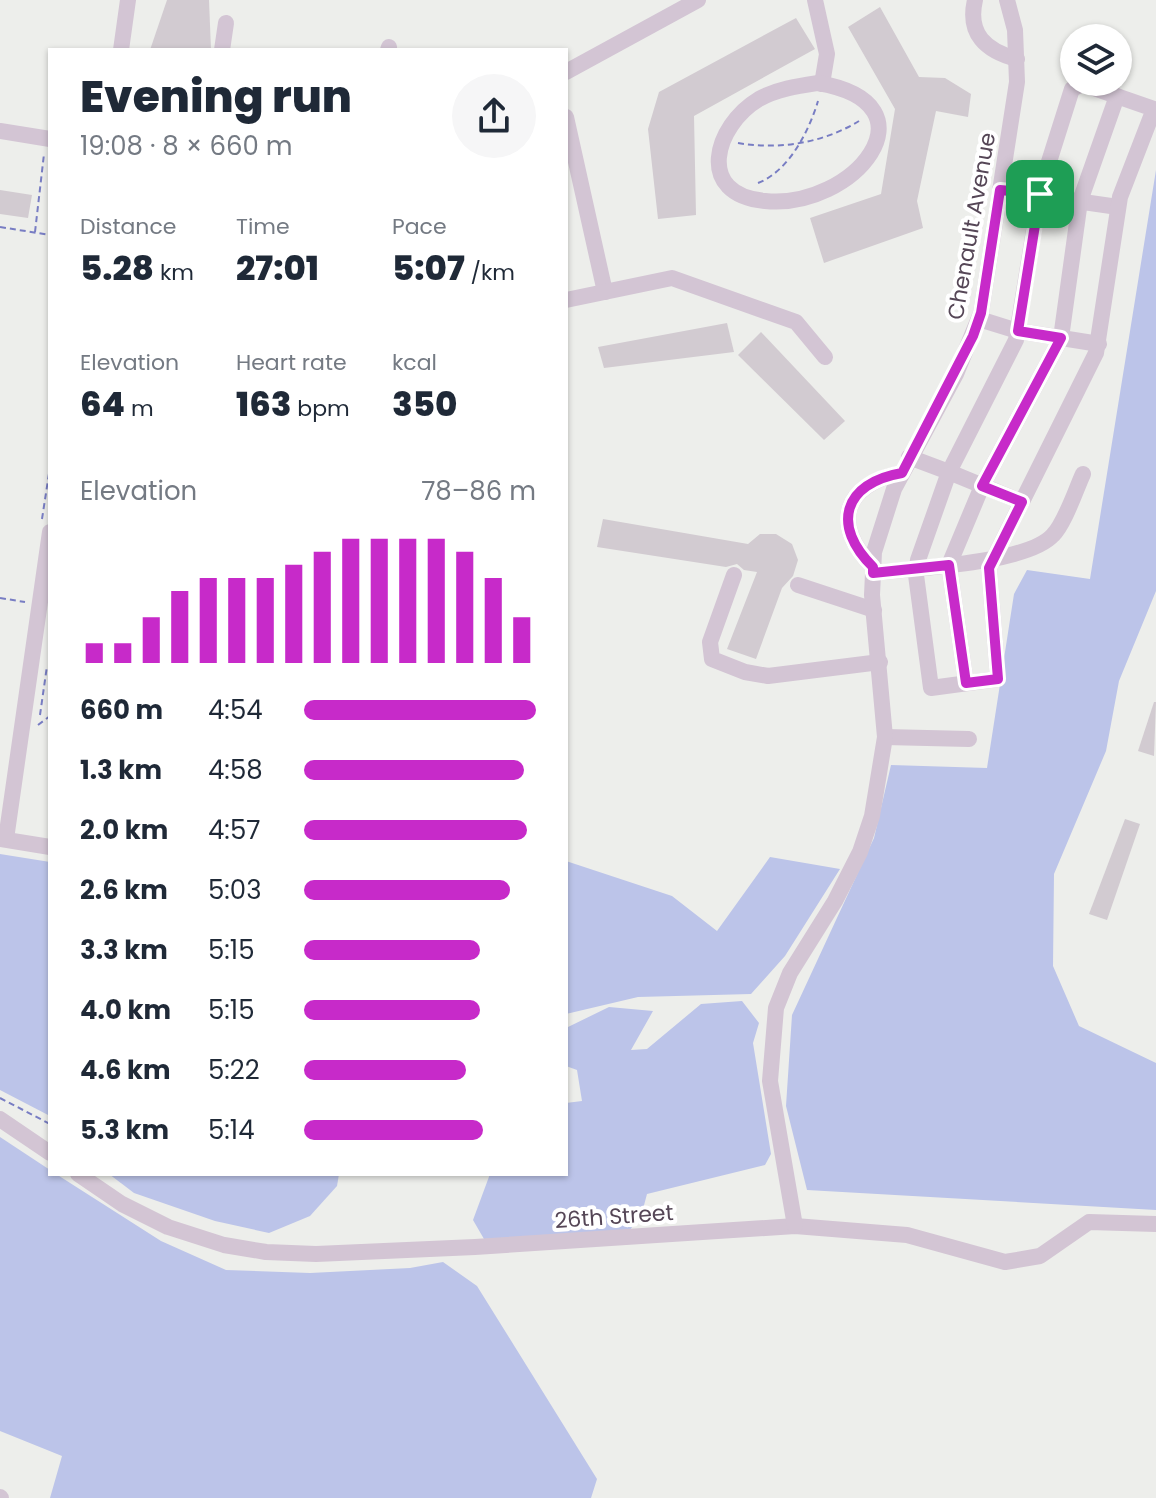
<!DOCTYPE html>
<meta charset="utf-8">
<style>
body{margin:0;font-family:Poppins,sans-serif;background:#f6f6f7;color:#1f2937;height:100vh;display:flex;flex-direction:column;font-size:30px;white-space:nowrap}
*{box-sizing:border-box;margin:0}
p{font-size:26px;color:#747a83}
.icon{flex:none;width:44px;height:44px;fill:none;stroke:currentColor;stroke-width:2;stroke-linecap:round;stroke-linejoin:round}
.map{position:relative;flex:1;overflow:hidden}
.drawer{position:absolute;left:48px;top:48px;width:520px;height:1128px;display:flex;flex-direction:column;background:#fff;border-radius:0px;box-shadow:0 2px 6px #0004}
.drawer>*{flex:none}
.controls{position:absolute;left:1060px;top:24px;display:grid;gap:16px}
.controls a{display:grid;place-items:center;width:72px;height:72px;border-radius:50%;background:#fff;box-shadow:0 2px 6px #0004;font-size:40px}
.pin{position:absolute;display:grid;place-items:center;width:68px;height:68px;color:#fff;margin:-34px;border-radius:16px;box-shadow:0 4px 12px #0006}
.round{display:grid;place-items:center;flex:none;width:84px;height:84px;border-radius:42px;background:#f6f6f7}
.summary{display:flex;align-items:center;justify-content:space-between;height:136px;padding:0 32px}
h1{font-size:44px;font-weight:800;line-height:60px}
.metrics{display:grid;grid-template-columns:repeat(3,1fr);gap:12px;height:136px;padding:8px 32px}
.metrics div{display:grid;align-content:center}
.metrics b{font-size:34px;font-weight:800}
.metrics small{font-size:22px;font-weight:400}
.metrics p{font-size:22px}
.chart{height:224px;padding:16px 32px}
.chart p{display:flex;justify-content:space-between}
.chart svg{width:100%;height:144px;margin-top:8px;stroke:#c72ac9;stroke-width:6}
ul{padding:0 32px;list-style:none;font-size:26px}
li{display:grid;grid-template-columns:128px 96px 1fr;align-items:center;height:60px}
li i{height:20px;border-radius:10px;background:#c72ac9}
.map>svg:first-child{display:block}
.green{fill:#bcc4e9}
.building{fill:#d2cbd1}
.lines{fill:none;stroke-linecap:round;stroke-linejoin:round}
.path{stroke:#787dc3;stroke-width:2;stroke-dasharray:6 4;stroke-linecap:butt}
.minor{stroke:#d3c5d4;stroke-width:16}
.route-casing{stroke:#fff;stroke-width:16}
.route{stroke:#c72ac9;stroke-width:10}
.labels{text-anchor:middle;stroke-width:8;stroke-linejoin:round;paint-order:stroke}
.street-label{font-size:22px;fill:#554656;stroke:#fff}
</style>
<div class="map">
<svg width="1156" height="1498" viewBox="0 0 1156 1498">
<rect width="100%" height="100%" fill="#edeeeb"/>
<!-- green -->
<g class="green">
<polygon points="1156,170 1156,591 1119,681 1106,751 1054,874 1053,966 1079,1026 1156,1063 1156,1210 807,1190 786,1106 792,1015 874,838 891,765 987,768 1014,594 1027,570 1090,579"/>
<polygon points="0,854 50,862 50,1116 0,1090"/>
<polygon points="770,857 840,869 785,956 751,994 638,997 566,1014 566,861 672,896 717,931"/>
<polygon points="742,1001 759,1023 753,1043 771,1154 765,1165 647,1194 643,1209 629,1232 484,1239 473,1220 490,1174 566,1174 566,1103 582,1101 577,1070 566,1066 566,1028 609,1007 653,1011 631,1050 647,1049 701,1004"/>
<polygon points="0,1137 50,1170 50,1174 56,1174 161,1241 226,1270 310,1273 410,1268 443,1262 477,1286 597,1479 591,1498 50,1498 62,1456 0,1431"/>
<polygon points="109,1174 339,1174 337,1186 310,1216 269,1233 215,1221 134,1193"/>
</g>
<!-- building -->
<g class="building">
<polygon points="167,0 209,0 211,50 150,50"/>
<polygon points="880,7 919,77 945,78 971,94 968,117 936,111 917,201 923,228 824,263 810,218 881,194 895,109 848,27"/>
<polygon points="796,18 815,49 694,116 696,215 658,219 648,129 659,92"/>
<polygon points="0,190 32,195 28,218 0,214"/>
<polygon points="727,323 734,352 604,368 598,347"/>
<polygon points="761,332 845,421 824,440 738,355"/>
<polygon points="603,519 748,544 760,534 776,534 792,544 798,560 793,576 782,588 756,659 727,649 757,572 744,570 737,564 726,567 597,547"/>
<polygon points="1154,702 1156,702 1154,756 1138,751"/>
<polygon points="1125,819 1140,824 1107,920 1089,914"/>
</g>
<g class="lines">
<!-- path -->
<g class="path">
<path d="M738,143C780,150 823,143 859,121"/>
<path d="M758,183C789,171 809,131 818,101"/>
<polyline points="0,227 50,235"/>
<polyline points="35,232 44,154"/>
<polyline points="42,519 50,467"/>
<polyline points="0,598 25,602"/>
<polyline points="40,715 47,666"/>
<polyline points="38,725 50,716"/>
<polyline points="0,1098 50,1124"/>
</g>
<!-- minor -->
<g class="minor">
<polyline points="815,0 827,54 822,84"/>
<path d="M975,0C967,34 986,51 1017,59"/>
<polyline points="121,50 128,0"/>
<polyline points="222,50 226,23"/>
<polyline points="388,50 389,47"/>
<polyline points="566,72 698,0"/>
<path d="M818,83C941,104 853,210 765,201C695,195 714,126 759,99C777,89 798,86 818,83Z"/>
<polyline points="566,117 605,292"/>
<polyline points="0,131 50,139"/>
<polyline points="1000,190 1118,207"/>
<polyline points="566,300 672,278 796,322 825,357"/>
<polyline points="979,319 1018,331 1099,344"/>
<polyline points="909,457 949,472 918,560 916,575 931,688 998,679 989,568 1096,353 1120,197 1154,109 1082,84 1072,89 1041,187 1016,340 949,472 1022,502"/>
<path d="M873,567C831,525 843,484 902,473"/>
<path d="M873,573C913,568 1027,564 1053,535C1065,523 1076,489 1083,474"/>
<polyline points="734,575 710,642 712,659 745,672 768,676 880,662"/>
<polyline points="798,585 874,610"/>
<polyline points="966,683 949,565 982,486 1061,338 1080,201 1117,96"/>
<polyline points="885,737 969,739"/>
<polyline points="0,839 50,847"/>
<polyline points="6,839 50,532"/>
<polyline points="0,1119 50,1153"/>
<polyline points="78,1174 122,1204 168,1227 224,1245 266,1252 316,1254 475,1247 795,1226 907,1235 1005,1262 1040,1256 1089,1222 1156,1224"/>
<polyline points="795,1226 770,1081 776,1008 790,973 835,901 860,852 872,816 885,737 872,595 874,552 894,489 956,374 981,313 1017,82 1015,30 1007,0"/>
<polyline points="0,1497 1,1498"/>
</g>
</g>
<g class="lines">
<!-- route casing -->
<g class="route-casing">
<path id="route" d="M1000,190L1040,194L1018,331L1061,338L982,486L1022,502L989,568L998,679L966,683L949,565L873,573V567C831,526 843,483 902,473L973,336L981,313Z"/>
</g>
<!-- route -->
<use href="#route" class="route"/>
</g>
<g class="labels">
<!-- street labels -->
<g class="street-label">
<text transform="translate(971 226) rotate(-80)" y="8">Chenault Avenue</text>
<text transform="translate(614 1216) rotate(-4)" y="8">26th Street</text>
</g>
</g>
</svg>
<div class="controls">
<a><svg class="icon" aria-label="layers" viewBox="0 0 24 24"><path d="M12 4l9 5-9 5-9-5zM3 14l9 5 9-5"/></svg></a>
</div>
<div class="pin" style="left:1040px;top:194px;background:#1e9e55"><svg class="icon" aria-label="arrive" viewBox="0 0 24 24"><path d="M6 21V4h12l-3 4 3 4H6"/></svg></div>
<section class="drawer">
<div class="summary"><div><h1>Evening run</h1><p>19:08 · 8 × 660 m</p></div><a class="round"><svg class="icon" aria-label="share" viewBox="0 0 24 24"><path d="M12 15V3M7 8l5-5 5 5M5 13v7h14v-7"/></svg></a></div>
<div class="metrics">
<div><p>Distance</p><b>5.28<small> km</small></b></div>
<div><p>Time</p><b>27:01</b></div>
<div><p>Pace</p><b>5:07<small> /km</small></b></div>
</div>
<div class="metrics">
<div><p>Elevation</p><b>64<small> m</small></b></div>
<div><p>Heart rate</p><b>163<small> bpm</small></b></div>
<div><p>kcal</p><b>350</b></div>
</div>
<div class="chart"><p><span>Elevation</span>78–86 m</p>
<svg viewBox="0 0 160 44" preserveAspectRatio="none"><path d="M5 44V38M15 44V38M25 44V30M35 44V22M45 44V18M55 44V18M65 44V18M75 44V14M85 44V10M95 44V6M105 44V6M115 44V6M125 44V6M135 44V10M145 44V18M155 44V30"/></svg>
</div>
<ul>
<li><b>660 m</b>4:54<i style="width:100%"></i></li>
<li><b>1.3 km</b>4:58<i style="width:95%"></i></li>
<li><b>2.0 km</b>4:57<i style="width:96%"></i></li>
<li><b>2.6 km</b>5:03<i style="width:89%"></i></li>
<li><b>3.3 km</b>5:15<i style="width:76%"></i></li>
<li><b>4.0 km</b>5:15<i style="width:76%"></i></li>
<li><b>4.6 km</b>5:22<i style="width:70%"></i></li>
<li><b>5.3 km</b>5:14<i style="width:77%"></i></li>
</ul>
</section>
</div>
